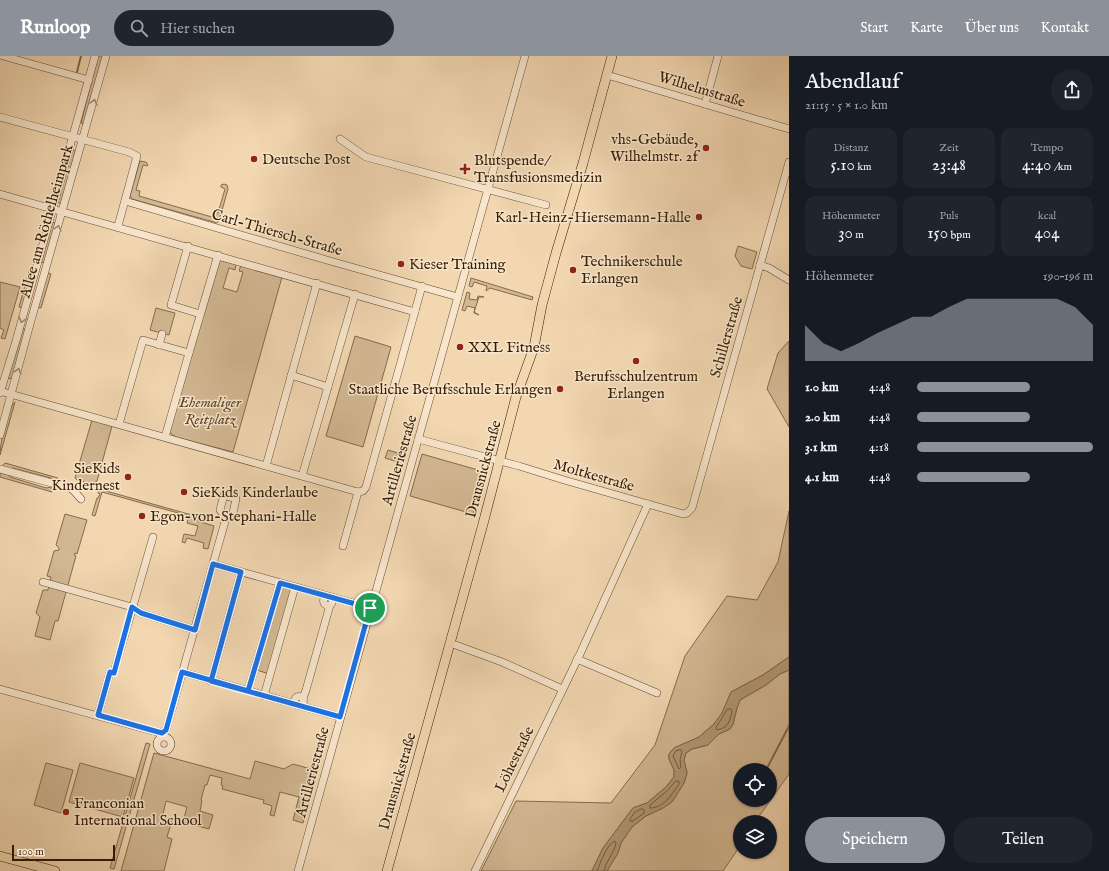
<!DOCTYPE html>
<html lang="de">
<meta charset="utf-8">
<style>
body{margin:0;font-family:"IM FELL English",serif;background:#20242c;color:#f1f3f6;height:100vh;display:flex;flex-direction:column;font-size:15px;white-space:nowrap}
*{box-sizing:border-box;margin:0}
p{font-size:13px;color:#9ea1a6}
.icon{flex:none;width:22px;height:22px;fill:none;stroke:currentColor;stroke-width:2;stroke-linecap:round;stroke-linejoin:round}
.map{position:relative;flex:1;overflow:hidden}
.side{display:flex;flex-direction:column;background:#171b24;width:320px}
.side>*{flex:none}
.buttons{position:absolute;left:733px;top:707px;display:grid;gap:8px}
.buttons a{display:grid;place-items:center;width:44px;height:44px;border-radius:50%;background:#171b24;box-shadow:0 1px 3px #0004;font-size:20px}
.scale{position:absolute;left:12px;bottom:10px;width:103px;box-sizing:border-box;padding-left:4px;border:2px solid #371e03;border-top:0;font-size:11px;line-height:14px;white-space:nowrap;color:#371e03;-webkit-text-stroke:3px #f7e5cc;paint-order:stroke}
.pin{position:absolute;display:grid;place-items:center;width:34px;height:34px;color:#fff;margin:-17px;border:2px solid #fff;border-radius:50%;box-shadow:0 1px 4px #0007}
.round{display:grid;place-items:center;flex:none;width:42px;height:42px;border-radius:21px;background:#20242c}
.head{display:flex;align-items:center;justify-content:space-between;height:68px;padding:0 16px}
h1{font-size:22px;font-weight:600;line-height:30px}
.metrics{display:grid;grid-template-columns:repeat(3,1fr);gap:6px;height:68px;padding:4px 16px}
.metrics div{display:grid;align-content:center;border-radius:10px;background:#20242c;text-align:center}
.metrics b{font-size:17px;font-weight:600}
.metrics small{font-size:11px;font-weight:400}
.metrics p{font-size:11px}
.chart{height:112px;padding:8px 16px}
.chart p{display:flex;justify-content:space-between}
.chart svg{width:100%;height:72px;margin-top:4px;fill:#8c9099;opacity:.7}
.button{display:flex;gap:8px;margin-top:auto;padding:8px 16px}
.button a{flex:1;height:46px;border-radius:24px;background:#8c9099;color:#fff;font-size:16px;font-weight:600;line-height:46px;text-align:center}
.button a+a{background:#20242c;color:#f1f3f6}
ul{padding:0 16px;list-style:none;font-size:13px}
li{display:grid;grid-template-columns:64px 48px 1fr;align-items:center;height:30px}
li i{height:10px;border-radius:5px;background:#8c9099}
header{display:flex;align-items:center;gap:24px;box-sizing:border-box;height:56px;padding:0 20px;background:#8c9099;color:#fff}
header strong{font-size:19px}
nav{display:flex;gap:22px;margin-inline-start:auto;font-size:14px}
.search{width:280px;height:36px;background:#20242c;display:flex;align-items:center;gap:10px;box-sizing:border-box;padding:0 14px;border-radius:22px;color:#9ea1a6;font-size:15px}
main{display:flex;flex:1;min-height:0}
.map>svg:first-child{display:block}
.green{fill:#d2b893;stroke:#846b4b;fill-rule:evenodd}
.water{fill:#b29876;stroke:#816748}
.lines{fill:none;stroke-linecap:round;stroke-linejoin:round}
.shore{stroke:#745b3c;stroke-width:1}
.stream{stroke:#816748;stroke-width:2}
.minor-casing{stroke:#664c2e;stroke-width:8}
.major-casing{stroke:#371e03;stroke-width:10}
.minor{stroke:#f7e5cc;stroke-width:7}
.major{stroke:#f2d7b1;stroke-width:9}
.oneway{stroke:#a18b72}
.route-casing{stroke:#fff;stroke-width:8}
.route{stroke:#1a73e8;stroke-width:5}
.poi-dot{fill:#8f2418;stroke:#f7e5cc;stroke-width:1.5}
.labels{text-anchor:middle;stroke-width:3;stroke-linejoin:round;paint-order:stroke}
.street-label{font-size:15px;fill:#371e03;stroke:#f7e5cc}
.poi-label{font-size:15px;fill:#371e03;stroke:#f7e5cc;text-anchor:start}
.park-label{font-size:15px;font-style:italic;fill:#5e4427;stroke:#f7e5cc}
</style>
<header>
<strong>Runloop</strong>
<div class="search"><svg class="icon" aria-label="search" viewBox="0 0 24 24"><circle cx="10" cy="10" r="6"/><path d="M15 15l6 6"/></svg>Hier suchen</div>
<nav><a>Start</a><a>Karte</a><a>Über uns</a><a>Kontakt</a></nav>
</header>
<main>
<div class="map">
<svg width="789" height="815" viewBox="0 0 789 815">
<rect width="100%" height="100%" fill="#f2d7b1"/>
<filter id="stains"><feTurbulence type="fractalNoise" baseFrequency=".005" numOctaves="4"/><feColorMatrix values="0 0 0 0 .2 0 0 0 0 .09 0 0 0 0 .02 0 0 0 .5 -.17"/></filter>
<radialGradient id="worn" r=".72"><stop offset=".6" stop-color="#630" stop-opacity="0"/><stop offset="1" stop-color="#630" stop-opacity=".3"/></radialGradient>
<!-- green -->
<g class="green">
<polygon points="98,0 104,0 85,68 81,67"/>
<polygon points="72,94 76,95 61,148 59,147 58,145"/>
<polygon points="140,105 146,106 148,109 147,110 143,109 136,134 140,135 139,140 212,161 214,156 218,157 225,133 221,131 221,129 224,128 227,129 228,133 219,165 217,167 132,143 130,140"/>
<polygon points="51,166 56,167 45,207 40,206"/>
<polygon points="738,190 757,196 752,213 741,210 735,200"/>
<polygon points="219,204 236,208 235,214 229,212 223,232 237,236 243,216 239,215 241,209 282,221 233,396 176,381 170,377 169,374"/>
<polygon points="30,212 34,214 23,252 19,251"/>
<polygon points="47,217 51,218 41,252 37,251"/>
<polygon points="471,222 533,241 532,244 490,232 486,235 487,230 474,226 472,231 469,230"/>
<polygon points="0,226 20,231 5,283 1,282 4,274 0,272"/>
<polygon points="467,236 470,237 469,243 477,244 478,240 484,241 479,241 474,256 479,259 474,257 475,252 467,250 465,255 462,254"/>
<polygon points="156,252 175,257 169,279 150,274"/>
<polygon points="21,273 26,273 13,323 8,322"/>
<polygon points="355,280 391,291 363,391 326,380"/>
<polygon points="789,285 789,371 767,333 778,297"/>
<path d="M15,346L0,399C0,389 7,352 15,346Z"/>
<polygon points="92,364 112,370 97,425 92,428 77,424 75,422"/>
<polygon points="388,394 401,398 398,406 385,402"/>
<polygon points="422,398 485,416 473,458 410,440"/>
<polygon points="5,407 58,422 55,425 51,422 13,412 10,413 2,410"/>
<polygon points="0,417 9,419 10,421 46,432 51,431 52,436 0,421"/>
<polygon points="99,433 199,461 198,465 214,470 208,493 203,492 204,487 187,482 185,487 182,486 184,478 195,480 198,470 187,467 189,460 102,436 95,460 92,459 97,442 98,442 100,438 98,437"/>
<polygon points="789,455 789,601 763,619 731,636 722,657 714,668 699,681 674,692 669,698 669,703 674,714 674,721 666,731 647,747 633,752 603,792 592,815 481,815 516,745 611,747 655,689 685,600 727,540 757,544 778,506"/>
<polygon points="65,458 87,464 77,498 75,497 74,499 76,500 58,565 55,565 50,584 35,580 40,561 36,557 43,534 48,534 51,521 47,520 54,495 59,494 59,492 56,489"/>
<polygon points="281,530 293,534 269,618 257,614"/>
<path d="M789,614V718L755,766H740V790L723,815H607L618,797L621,787L632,771L646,760L663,752L672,746L684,727L687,717L684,704L686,697L692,693L708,689L719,678L730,673L733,668L737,652L740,644L766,629L780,618ZM740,714H770V744H740Z"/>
<polygon points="146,687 150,688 114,813 110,812"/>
<polygon points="154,697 250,723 255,705 284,713 293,708 318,715 303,767 293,764 299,741 280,736 274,760 270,759 272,750 263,747 264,744 222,733 223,730 221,729 222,722 210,719 207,729 205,729 201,744 202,745 200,755 213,759 209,773 183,766 187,751 166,745 162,762 172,765 167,781 172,783 164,815 121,815"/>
<polygon points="46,707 73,714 61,757 34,749"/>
<polygon points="80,707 134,722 123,761 69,746"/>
</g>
<!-- water -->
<polygon class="water" points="789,601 789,614 780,618 766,629 740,644 737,652 733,668 730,673 719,678 708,689 692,693 686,697 684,704 687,717 684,727 672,746 663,752 646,760 632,771 621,787 618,797 607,815 592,815 603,792 633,752 647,747 666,731 674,721 674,714 669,703 669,698 674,692 699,681 714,668 722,657 731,636 763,619"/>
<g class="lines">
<!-- shore -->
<g class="shore">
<path d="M728,653H731L732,655C730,665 728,672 717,674L716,672Z"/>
<polygon points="681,694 682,696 680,704 681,711 679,713 673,700 676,695"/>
<path d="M676,725H679V728C672,738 664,752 650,752V749L668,734Z"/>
<polygon points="642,753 644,754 644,757 633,765 630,765 630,763 635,756"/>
<path d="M597,815C601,806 606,789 615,785L616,787C614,797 605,807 604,815"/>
</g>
<!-- stream -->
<g class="stream">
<polyline points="77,16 81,0"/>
<polyline points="766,714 789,670"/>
</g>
<!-- minor casing -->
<g class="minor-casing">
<g id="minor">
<polyline points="3,0 89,24"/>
<polyline points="607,19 789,73"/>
<polyline points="705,48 718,0"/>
<polyline points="0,61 129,96 137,100 118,170"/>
<polyline points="340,83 366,101 546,149"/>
<polyline points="0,138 415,256"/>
<polyline points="125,145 330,205 458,241"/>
<polyline points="188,190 171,249 200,258"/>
<polyline points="760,209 769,212 789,224"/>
<polyline points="159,289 162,278"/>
<polyline points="189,297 218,199"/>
<polyline points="291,319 328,331"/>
<polyline points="0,335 358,436"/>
<polyline points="0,337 16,285 95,0"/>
<polyline points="119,368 143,284 189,297 165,381"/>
<polyline points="0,379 30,268 106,0"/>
<polyline points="418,383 519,410 564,424 683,458 687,457 692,452 789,106"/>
<polyline points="266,410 317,227"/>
<polyline points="0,413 70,432 74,435 81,443"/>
<polyline points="302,420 355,238"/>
<polyline points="358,436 363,435 366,431 422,230"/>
<polygon points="224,439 236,443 233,457 226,462 220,454"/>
<polyline points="343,490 358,436"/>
<polyline points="213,508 371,552"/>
<polyline points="43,526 132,551 141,557 195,574"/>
<circle cx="328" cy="545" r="4.5"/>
<polyline points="450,587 502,606 562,633"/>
<polyline points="577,603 657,637"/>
<polyline points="182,616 340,661"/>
<polyline points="211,625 241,516"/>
<polyline points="0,633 142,672 157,676 164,676 166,674 226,462"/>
<polyline points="248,635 280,527"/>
<polyline points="264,640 295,531"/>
<circle cx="299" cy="645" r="4.5"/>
<polyline points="303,642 306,634 330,549"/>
<polyline points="98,659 110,616 113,617 114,616 153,481"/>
<circle cx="164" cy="688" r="7"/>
<polyline points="298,815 525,0"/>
<polyline points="475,815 580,598 648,448"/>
</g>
</g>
<!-- major casing -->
<g class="major-casing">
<g id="major">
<polyline points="0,800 55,815"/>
<polyline points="387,815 483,468 516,341 534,291 542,249 556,197 583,107 612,0"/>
</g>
</g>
<!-- minor -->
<use href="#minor" class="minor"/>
<!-- major -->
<use href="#major" class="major"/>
</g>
<!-- one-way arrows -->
<defs><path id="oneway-chevron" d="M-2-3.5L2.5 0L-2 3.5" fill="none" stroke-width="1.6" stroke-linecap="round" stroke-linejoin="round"/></defs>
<g class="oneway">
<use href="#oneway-chevron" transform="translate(94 46) rotate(-74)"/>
<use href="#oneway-chevron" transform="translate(58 172) rotate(-74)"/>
<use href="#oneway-chevron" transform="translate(22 264) rotate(106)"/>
<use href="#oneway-chevron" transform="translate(18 315) rotate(-75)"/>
</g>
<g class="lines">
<!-- route casing -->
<g class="route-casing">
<polyline id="route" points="370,552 280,527 248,635 182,616 166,674 162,677 98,659 110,616 114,617 132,551 141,557 195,574 213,508 241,516 211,625 337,660 340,661 370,552"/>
</g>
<!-- route -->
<use href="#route" class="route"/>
</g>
<!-- markers -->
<g class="poi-dot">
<circle cx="706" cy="92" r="4"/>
<circle cx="254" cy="103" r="4"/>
<path d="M463 107h4v4h4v4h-4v4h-4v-4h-4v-4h4z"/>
<circle cx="699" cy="161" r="4"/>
<circle cx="401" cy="208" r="4"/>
<circle cx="573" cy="214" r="4"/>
<circle cx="460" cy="291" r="4"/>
<circle cx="636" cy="305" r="4"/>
<circle cx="560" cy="333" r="4"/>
<circle cx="128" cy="421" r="4"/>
<circle cx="184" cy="436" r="4"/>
<circle cx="142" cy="460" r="4"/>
<circle cx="66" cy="756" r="4"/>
</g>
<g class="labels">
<!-- street labels -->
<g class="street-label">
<text transform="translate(702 33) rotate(17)" y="5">Wilhelmstraße</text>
<text transform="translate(46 165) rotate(-74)" y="5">Allee am Röthelheimpark</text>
<text transform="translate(277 176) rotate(16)" y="5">Carl-Thiersch-Straße</text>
<text transform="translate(726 281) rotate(-74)" y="5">Schillerstraße</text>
<text transform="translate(399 404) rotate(-74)" y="5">Artilleriestraße</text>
<text transform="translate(483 413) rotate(-75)" y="5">Drausnickstraße</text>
<text transform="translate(594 419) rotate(16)" y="5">Moltkestraße</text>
<text transform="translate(514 703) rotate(-64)" y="5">Löhestraße</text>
<text transform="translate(312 716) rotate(-75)" y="5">Artilleriestraße</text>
<text transform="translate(397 725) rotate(-74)" y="5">Drausnickstraße</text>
</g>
<!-- poi labels -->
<g class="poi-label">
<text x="698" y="88" text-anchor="end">vhs-Gebäude,<tspan x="698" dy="17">Wilhelmstr. 2f</tspan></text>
<text x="262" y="108">Deutsche Post</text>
<text x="474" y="109">Blutspende/<tspan x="474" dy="17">Transfusionsmedizin</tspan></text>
<text x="691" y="166" text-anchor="end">Karl-Heinz-Hiersemann-Halle</text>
<text x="581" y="210">Technikerschule<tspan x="581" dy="17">Erlangen</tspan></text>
<text x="409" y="213">Kieser Training</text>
<text x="468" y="296">XXL Fitness</text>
<text x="636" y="325" text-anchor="middle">Berufsschulzentrum<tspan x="636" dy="17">Erlangen</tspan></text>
<text x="552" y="338" text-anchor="end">Staatliche Berufsschule Erlangen</text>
<text x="120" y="417" text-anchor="end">SieKids<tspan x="120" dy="17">Kindernest</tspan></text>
<text x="192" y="441">SieKids Kinderlaube</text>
<text x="150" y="465">Egon-von-Stephani-Halle</text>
<text x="74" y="752">Franconian<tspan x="74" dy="17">International School</tspan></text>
</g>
<!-- park labels -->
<g class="park-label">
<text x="210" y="351">Ehemaliger<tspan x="210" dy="17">Reitplatz</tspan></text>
</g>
</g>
<rect width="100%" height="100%" filter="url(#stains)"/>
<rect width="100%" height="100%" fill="url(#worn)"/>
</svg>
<div class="buttons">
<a><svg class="icon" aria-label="locate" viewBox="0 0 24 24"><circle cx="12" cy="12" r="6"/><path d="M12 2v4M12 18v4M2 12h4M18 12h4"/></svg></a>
<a><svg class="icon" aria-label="layers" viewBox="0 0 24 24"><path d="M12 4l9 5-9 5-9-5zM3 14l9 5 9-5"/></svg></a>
</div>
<div class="scale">100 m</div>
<div class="pin" style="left:370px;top:552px;background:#1e9e55"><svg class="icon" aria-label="arrive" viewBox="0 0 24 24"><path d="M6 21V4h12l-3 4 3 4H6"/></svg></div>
</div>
<section class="side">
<div class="head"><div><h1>Abendlauf</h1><p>21:15 · 5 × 1.0 km</p></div><a class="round"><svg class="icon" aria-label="share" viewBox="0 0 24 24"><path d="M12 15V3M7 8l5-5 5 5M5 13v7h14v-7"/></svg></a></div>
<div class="metrics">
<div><p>Distanz</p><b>5.10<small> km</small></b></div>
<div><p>Zeit</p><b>23:48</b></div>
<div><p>Tempo</p><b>4:40<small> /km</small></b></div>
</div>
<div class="metrics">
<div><p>Höhenmeter</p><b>30<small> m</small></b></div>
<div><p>Puls</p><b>150<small> bpm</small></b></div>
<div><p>kcal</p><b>404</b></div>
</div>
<div class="chart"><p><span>Höhenmeter</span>190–196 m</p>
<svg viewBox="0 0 160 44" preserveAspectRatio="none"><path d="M0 44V22L10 33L20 38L30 33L40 27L50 22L60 17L70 17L80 11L90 6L100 6L110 6L120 6L130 6L140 6L150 11L160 22V44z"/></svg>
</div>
<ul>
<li><b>1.0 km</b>4:48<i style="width:64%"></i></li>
<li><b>2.0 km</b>4:48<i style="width:64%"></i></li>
<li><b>3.1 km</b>4:18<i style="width:100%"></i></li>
<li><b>4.1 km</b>4:48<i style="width:64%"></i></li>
</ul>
<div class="button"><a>Speichern</a><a>Teilen</a></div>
</section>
</main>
